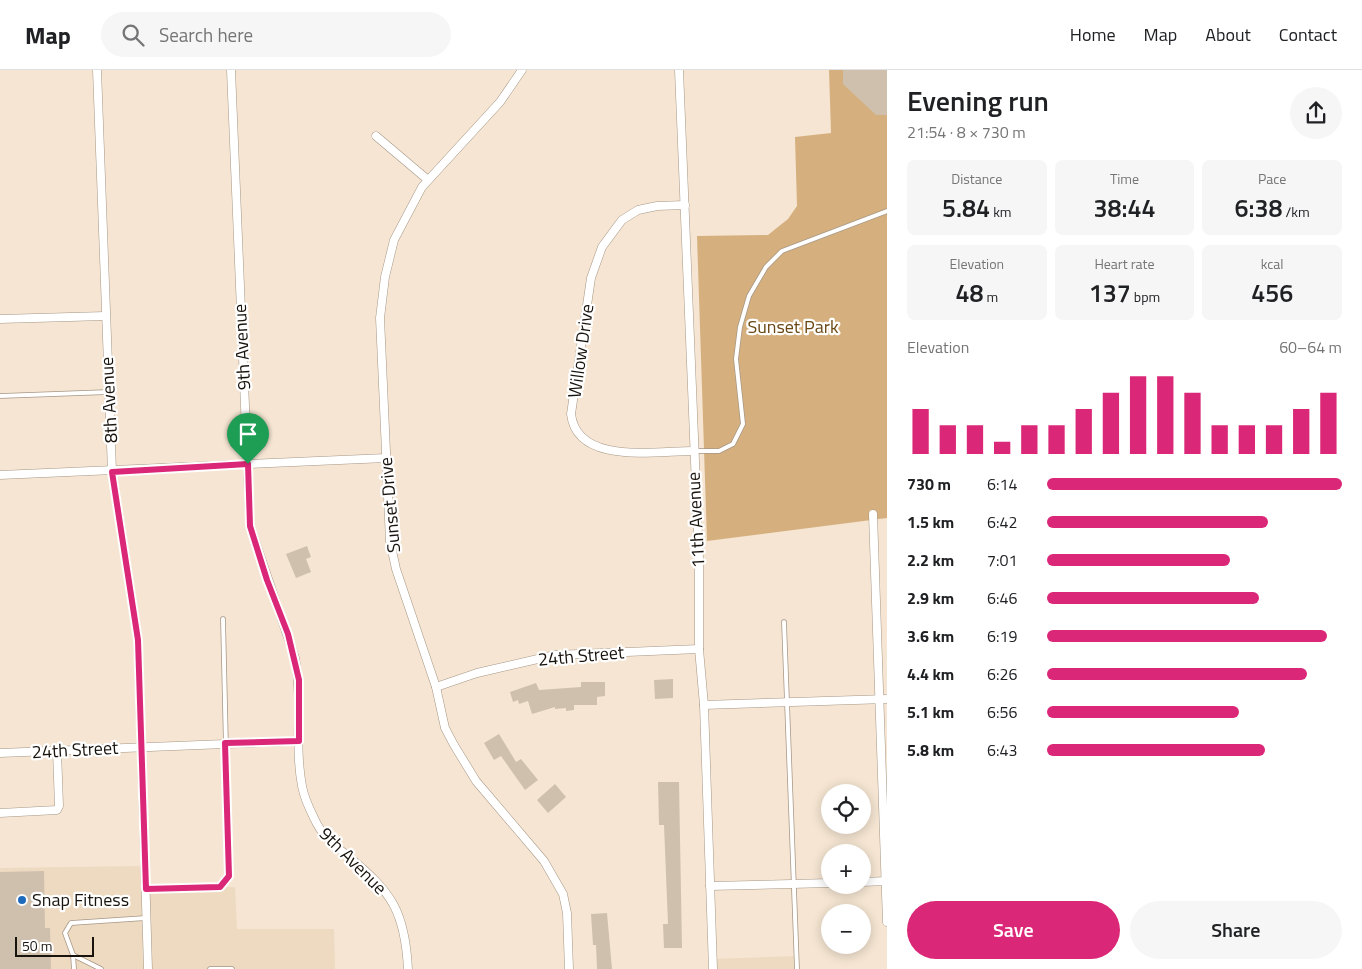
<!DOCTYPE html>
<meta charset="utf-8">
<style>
body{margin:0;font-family:"Titillium Web",sans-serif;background:#f6f6f6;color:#202124;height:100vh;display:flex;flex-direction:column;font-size:19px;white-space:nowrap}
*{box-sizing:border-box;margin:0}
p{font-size:16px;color:#757577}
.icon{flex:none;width:28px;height:28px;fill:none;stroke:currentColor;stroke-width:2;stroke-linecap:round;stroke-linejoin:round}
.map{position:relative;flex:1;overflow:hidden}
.drawer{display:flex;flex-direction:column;background:#fff;width:475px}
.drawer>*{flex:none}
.tools{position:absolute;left:821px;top:714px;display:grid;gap:10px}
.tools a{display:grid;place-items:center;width:50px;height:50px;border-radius:50%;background:#fff;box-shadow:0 2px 12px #0003;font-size:25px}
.scale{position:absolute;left:15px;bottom:12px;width:79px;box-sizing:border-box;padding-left:5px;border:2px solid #19130d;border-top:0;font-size:14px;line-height:18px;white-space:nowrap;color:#19130d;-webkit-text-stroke:4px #fff;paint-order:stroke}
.pin{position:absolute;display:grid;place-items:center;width:42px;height:42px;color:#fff;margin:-51px -21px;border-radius:50% 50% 50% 0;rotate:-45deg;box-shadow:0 0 5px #0007}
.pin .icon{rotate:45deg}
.round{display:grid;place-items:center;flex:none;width:52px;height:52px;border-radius:26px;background:#f6f6f6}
.overview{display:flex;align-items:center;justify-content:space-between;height:85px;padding:0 20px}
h1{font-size:28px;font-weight:600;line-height:38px}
.figures{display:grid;grid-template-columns:repeat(3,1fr);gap:8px;height:85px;padding:5px 20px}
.figures div{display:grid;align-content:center;border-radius:8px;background:#f6f6f6;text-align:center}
.figures b{font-size:25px;font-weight:600}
.figures small{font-size:14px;font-weight:400}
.figures p{font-size:14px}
.chart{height:140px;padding:10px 20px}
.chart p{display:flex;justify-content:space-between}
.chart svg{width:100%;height:90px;margin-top:5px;stroke:#db2777;stroke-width:6}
.primary-button{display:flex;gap:10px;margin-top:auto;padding:10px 20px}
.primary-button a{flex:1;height:58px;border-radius:30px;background:#db2777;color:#fff;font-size:20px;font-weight:600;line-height:58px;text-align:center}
.primary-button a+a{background:#f6f6f6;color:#202124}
ul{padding:0 20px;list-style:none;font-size:16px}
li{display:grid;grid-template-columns:80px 60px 1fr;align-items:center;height:38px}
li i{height:12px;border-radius:6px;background:#db2777}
header{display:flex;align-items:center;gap:30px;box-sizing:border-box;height:70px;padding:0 25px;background:#fff;border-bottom:1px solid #e0e0e0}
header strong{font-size:24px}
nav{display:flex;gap:28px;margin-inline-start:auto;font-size:18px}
.search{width:350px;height:45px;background:#f6f6f6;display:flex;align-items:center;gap:12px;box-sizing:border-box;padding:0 18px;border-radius:28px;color:#757577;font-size:19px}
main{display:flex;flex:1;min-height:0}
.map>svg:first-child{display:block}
.built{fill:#eedac0}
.green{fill:#d5b07e}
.building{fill:#cfc0ae}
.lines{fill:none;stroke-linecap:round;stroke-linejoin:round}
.lane-casing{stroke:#a69786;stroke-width:5.5}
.street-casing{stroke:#a69786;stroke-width:9}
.lane{stroke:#fff;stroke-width:4}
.street{stroke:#fff;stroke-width:8}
.route-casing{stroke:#fff;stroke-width:10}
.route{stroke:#db2777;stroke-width:6}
.poi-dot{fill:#1f6aba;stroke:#fff;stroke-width:2}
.labels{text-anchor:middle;stroke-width:4.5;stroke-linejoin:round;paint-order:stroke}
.park-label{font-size:18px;fill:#694712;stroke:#fff}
.street-label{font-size:18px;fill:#19130d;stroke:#fff}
.poi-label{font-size:18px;fill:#19130d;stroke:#fff;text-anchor:start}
</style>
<header>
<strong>Map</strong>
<div class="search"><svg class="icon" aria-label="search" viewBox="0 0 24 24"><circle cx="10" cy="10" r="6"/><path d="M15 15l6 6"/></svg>Search here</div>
<nav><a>Home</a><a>Map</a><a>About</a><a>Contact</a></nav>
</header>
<main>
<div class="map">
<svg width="887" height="899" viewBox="0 0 887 899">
<rect width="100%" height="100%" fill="#f5e5d2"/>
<!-- built -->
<g class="built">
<polygon points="146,796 146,819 235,817 237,859 334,859 335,899 0,899 0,798"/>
<polygon points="797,886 798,899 713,899 713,889"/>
</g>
<!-- green -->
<polygon class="green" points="829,0 887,0 887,448 707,471 697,166 768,165 788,149 797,136 795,67 831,63"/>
<!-- building -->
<g class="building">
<polygon points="843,0 887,0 887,45 876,45 843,14"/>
<polygon points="307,476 311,487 306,489 311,502 296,508 286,484"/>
<polygon points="673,609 673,628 655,629 654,610"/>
<polygon points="581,612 605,612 605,626 597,627 597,635 574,635 574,640 566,641 566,638 555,639 555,637 532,644 528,631 519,634 518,630 513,632 510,622 536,613 539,620 581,617"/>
<polygon points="499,664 516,692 521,689 538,710 525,720 501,686 494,690 484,673"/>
<polygon points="658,712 679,712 682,878 664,878 663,854 668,854 664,755 659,755"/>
<polygon points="555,714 566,727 548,743 537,730"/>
<polygon points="44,801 45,858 50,858 51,899 0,899 0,802"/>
<polygon points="607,843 612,899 597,899 596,875 593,875 591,844"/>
</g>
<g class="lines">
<!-- lane casing -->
<g class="lane-casing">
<g id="lane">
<polyline points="0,326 109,322"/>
<polyline points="695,381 719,381 733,374 743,354 736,289 740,257 749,226 766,197 782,181 887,141"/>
<polyline points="784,552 797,899"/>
<polyline points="146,819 220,817 229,806 223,549"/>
<polyline points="73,885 101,899"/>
<polyline points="74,899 73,885 65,863 71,853 146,848"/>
<polyline points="210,899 232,899"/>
</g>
</g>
<!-- street casing -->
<g class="street-casing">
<g id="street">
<polyline points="97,0 112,401 138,570 148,899"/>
<path d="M231,0L250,456L295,588C303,631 294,674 302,716C304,727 309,738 314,748C322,766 334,775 349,787C392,822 405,842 408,899"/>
<polyline points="522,0 500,32 422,117 394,170 385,207 380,248 390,471 396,499 436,617 445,658 454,675 476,711 544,791 563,824 567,843 569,899"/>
<polyline points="679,0 699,489 699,579 704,635 713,899"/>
<polyline points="376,66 428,110"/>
<path d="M685,135L657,136L638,140L622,150L602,177L591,208L571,344C577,395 654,381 693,381"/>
<polyline points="0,249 105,246"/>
<polyline points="0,405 386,388"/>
<polyline points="873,444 887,852"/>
<polyline points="436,617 477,603 555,585 699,579"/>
<polyline points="704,635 887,629"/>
<polyline points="0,683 299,671"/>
<polyline points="0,743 57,740 59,736 57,681"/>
<polyline points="862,812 887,811"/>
<polyline points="710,816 830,813"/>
</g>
</g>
<!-- lane -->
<use href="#lane" class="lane"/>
<!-- street -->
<use href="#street" class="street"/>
</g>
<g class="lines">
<!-- route casing -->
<g class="route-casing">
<polygon id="route" points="248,394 250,456 267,510 288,564 299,610 299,671 225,673 229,806 220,817 146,819 138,570 112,402"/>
</g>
<!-- route -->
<use href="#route" class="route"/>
</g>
<!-- markers -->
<circle class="poi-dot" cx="22" cy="830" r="5"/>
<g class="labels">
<!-- park labels -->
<g class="park-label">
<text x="793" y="263">Sunset Park</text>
</g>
<!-- street labels -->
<g class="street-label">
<text transform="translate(242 277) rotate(-93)" y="6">9th Avenue</text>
<text transform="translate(581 281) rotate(-82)" y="6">Willow Drive</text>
<text transform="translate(109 330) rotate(-93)" y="6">8th Avenue</text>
<text transform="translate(390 435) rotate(-95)" y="6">Sunset Drive</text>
<text transform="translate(696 450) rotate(-93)" y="6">11th Avenue</text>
<text transform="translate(581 586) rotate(-5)" y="6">24th Street</text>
<text transform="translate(75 680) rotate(-3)" y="6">24th Street</text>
<text transform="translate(353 791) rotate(45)" y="6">9th Avenue</text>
</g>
<!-- poi labels -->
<g class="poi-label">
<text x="32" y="836">Snap Fitness</text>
</g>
</g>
</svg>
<div class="tools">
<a><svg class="icon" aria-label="locate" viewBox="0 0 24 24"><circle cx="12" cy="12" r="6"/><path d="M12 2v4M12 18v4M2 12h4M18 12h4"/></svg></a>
<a>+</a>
<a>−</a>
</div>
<div class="scale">50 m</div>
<div class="pin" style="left:248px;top:394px;background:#1e9e55"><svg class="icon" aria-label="arrive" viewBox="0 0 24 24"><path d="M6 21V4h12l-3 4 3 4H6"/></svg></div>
</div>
<section class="drawer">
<div class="overview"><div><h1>Evening run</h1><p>21:54 · 8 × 730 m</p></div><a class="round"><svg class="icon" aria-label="share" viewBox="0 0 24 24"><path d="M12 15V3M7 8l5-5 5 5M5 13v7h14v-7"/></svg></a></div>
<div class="figures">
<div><p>Distance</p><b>5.84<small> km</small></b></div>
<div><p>Time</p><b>38:44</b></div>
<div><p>Pace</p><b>6:38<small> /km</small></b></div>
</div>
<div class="figures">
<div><p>Elevation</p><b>48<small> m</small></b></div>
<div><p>Heart rate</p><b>137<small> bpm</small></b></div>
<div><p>kcal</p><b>456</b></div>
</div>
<div class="chart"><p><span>Elevation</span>60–64 m</p>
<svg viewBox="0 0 160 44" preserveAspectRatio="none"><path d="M5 44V22M15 44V30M25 44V30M35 44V38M45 44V30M55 44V30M65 44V22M75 44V14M85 44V6M95 44V6M105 44V14M115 44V30M125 44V30M135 44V30M145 44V22M155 44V14"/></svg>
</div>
<ul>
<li><b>730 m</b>6:14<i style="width:100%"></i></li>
<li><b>1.5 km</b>6:42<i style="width:75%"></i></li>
<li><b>2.2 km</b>7:01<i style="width:62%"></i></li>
<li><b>2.9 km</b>6:46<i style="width:72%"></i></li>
<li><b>3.6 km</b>6:19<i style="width:95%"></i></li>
<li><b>4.4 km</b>6:26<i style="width:88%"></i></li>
<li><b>5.1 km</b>6:56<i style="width:65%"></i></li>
<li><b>5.8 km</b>6:43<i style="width:74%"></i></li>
</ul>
<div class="primary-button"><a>Save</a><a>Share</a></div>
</section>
</main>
